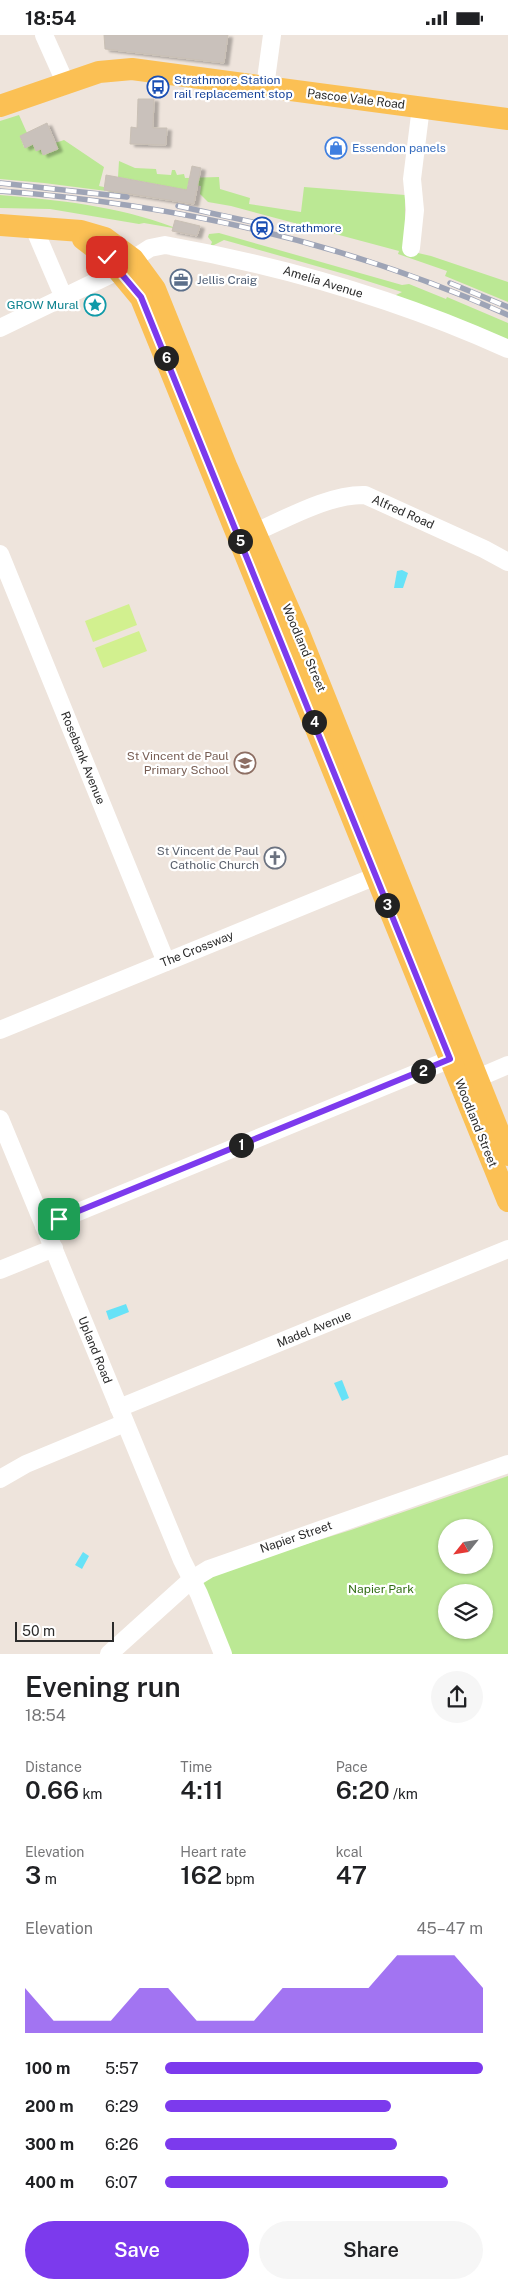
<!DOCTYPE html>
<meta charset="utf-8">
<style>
body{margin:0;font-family:"Public Sans",sans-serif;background:#f6f6f6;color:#202124;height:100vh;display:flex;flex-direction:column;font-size:19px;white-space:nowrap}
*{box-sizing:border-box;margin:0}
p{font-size:16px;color:#757577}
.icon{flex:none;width:28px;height:28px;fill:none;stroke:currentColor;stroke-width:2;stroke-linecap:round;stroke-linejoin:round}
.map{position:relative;height:1619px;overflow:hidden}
.side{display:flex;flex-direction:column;background:#fff;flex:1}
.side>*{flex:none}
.needle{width:32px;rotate:240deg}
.buttons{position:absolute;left:438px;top:1484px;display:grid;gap:10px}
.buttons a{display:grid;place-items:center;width:55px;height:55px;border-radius:50%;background:#fff;box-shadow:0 1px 4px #0004;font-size:25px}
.scale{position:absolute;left:15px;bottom:12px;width:99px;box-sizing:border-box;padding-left:5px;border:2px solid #2b2b2b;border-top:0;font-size:14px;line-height:18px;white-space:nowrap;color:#2b2b2b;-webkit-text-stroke:4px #fff;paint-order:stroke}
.pin{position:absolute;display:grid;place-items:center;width:42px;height:42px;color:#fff;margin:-21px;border-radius:10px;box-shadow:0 2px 8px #0006}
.km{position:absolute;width:25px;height:25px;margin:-12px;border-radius:50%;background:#222;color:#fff;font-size:14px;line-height:25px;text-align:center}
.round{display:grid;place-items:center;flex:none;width:52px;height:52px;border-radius:26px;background:#f6f6f6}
.headline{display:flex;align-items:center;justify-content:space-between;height:85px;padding:0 25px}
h1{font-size:28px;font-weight:600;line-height:38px}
.figures{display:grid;grid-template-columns:repeat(3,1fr);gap:8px;height:85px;padding:5px 25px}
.figures div{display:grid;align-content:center}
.figures b{font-size:25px;font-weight:600}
.figures small{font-size:14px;font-weight:400}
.figures p{font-size:14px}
.chart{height:140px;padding:10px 25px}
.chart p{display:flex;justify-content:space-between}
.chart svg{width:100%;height:90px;margin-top:5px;fill:#7c3aed;opacity:.7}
.primary-button{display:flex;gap:10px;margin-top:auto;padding:10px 25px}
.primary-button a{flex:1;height:58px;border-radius:30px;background:#7c3aed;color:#fff;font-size:20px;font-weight:600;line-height:58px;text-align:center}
.primary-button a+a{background:#f6f6f6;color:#202124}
ul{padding:0 25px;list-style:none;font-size:16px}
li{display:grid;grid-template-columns:80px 60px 1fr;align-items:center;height:38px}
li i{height:12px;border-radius:6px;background:#7c3aed}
.status{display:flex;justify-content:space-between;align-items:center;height:35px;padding:0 25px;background:#fff;direction:ltr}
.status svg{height:14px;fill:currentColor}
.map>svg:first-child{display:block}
.green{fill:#bbe894;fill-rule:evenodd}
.pitch{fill:#d2f08f}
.water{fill:#67e2f7}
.building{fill:#c9c1bb;stroke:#c9c0b5;filter:url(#shadow)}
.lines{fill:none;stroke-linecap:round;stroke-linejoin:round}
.minor{stroke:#fff;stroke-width:18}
.major{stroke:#fbc054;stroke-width:22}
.rail-casing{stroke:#9ea4b6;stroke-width:5.5}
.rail{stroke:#fff;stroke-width:4;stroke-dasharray:11;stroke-linecap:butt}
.route-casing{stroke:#fff;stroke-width:10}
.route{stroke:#7c3aed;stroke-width:6}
.labels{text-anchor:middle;stroke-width:4.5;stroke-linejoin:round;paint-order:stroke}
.transit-label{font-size:12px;fill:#164399;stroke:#fff;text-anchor:start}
.street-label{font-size:12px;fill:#2b2b2b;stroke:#fff}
.shop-label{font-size:12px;fill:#366cbe;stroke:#fff;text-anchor:start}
.service-label{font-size:12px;fill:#4e5e75;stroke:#fff;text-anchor:start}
.culture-label{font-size:12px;fill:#0d838f;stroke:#fff;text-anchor:end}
.education-label{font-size:12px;fill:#785e54;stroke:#fff;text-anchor:end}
.worship-label{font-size:12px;fill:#5b616d;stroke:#fff;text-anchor:end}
.park-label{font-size:12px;fill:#326e15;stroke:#fff}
</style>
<div class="status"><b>18:54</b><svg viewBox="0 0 49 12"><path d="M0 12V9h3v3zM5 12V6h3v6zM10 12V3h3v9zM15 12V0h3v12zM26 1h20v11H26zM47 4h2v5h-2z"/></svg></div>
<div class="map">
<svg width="508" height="1619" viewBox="0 0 508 1619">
<defs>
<filter id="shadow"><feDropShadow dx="4.5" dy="2.5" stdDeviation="1" flood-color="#0004"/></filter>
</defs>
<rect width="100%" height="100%" fill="#eee4dc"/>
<!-- green -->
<g class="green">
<polygon points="19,80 27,98 20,101 24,112 33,109 36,116 41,114 44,120 57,114 55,108 64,105 104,132 99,151 104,152 104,155 130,159 44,148 0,144 0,86"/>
<polygon points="119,126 135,133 156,134 157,139 171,140 172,135 175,135 177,140 184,139 185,143 219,142 220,154 250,163 249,169 301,177 304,152 405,160 405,215 431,221 508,247 508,267 445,241 447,236 398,219 399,216 231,171 208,167 200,159 201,151 188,149 187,155 118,142"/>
<path d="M0,160C59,165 117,171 173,192V193L144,188L139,189L50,174L0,173Z"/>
<polygon points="219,198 402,250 409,249 446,264 447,262 508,288 508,309 392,262 402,257 348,240 224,205 210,212 212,207 208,202 209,199"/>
<path d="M508,1441V1619H223L191,1545L351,1495ZM446,1492H484V1530H446ZM446,1558H484V1595H446Z"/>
</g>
<!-- pitch -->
<g class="pitch">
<polygon points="129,569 137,590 93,607 85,586"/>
<polygon points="139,596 147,616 103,633 95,613"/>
</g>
<!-- water -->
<g class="water">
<polygon points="402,535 408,538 403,553 394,553 397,536"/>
<polygon points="126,1269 129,1277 109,1285 106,1276"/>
<polygon points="342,1345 349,1363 342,1366 334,1348"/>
<polygon points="83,1517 89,1521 82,1534 75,1530"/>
</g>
<!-- building -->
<g class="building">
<polygon points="104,0 228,0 224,28 105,14"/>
<polygon points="138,64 154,64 153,93 167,93 166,110 130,109 131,92 137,93"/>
<polygon points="47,88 58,114 43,120 41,114 36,116 33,109 25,113 20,101"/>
<polygon points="192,131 201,133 194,169 104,155 106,140 187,155"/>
<polygon points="175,185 200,191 197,201 172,196"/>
</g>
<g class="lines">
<!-- minor -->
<g class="minor">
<polyline points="44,0 65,47"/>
<polyline points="265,52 272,0"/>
<polyline points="34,193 64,263"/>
<polyline points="411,213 415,175 412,144 421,72"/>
<path d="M133,224L150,213L165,210C282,231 400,265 508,314"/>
<polyline points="0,293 120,235"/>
<path d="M244,502C281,487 326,459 365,460L484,514L508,527"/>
<polyline points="0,519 166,927"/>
<polyline points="0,995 386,837"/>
<polyline points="466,1048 508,1030"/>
<polyline points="0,1084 182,1525 199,1559 223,1619"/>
<polyline points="44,1191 463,1019"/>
<polyline points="0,1235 54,1213"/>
<polyline points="119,1373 508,1214"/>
<polyline points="0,1444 26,1429 125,1388"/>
<polyline points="109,1619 191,1545 209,1534 508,1429"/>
</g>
<!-- major -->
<g class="major">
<polyline points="0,71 99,37 132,34 508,84"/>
<polyline points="0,190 81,196 105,203 133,224 155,254 227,433 299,598 508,1120"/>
<polyline points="83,204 107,222 141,263 508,1166"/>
</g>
<!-- rail casing -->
<g class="rail-casing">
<g id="rail">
<polyline points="0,148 127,162"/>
<path d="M0,156C175,169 348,208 508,280"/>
<polyline points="178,171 257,188"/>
<polyline points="450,248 508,272"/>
</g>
</g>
<!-- rail -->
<use href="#rail" class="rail"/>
</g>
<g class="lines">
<!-- route casing -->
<g class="route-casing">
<polyline id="route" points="59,1184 450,1024 141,262 107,222"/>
</g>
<!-- route -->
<use href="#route" class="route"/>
</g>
<!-- icons -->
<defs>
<g id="bus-ring" transform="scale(1.125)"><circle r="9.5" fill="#fff" stroke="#1a4fb4" stroke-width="1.5"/><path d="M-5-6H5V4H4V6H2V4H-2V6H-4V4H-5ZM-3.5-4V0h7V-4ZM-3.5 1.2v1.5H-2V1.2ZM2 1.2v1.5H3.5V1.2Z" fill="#1a4fb4"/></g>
<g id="shop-ring" transform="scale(1.125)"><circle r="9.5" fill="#fff" stroke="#3f7fe0" stroke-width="1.5"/><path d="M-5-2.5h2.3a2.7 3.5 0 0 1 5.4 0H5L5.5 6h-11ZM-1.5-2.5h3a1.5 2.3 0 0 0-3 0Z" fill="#3f7fe0"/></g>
<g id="station-ring" transform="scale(1.125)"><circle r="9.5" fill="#fff" stroke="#1a4fb4" stroke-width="1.5"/><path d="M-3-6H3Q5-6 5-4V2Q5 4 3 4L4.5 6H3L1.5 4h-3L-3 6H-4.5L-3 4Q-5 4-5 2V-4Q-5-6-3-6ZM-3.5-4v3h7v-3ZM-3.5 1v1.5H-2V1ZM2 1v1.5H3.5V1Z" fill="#1a4fb4"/></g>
<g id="office-ring" transform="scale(1.125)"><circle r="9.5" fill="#fff" stroke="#5c6f8a" stroke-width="1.5"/><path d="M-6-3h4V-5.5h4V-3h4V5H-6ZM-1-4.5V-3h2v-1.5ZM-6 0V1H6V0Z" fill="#5c6f8a"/></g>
<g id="sight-ring" transform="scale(1.125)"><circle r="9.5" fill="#fff" stroke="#0f9aa8" stroke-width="1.5"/><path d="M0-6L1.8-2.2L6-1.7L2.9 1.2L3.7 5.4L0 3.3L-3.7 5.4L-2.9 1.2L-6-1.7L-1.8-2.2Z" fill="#0f9aa8"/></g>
<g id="school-ring" transform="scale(1.125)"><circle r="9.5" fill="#fff" stroke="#8d6e63" stroke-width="1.5"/><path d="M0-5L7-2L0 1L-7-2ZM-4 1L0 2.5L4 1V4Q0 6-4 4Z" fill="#8d6e63"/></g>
<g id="church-ring" transform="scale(1.125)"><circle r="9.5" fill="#fff" stroke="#6b7280" stroke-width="1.5"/><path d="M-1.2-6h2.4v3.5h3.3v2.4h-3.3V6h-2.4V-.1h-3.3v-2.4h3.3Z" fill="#6b7280"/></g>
</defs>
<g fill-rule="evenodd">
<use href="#bus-ring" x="158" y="52"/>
<use href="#shop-ring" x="336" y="113"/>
<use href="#station-ring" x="262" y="193"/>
<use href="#office-ring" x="181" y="245"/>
<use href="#sight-ring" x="95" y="270"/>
<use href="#school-ring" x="245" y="728"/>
<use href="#church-ring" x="275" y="823"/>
</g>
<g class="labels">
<!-- transit labels -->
<g class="transit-label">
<text x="174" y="49">Strathmore Station<tspan x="174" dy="14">rail replacement stop</tspan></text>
<text x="278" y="197">Strathmore</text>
</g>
<!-- street labels -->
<g class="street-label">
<text transform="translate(356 64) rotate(7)" y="4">Pascoe Vale Road</text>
<text transform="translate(323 247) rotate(17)" y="4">Amelia Avenue</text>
<text transform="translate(403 477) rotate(24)" y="4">Alfred Road</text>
<text transform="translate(304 613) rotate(67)" y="4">Woodland Street</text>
<text transform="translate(83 723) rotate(68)" y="4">Rosebank Avenue</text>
<text transform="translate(197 914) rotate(-22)" y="4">The Crossway</text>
<text transform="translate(476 1088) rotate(68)" y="4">Woodland Street</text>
<text transform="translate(314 1294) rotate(-22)" y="4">Madel Avenue</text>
<text transform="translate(95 1315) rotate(68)" y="4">Upland Road</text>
<text transform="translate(296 1502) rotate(-19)" y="4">Napier Street</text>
</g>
<!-- shop labels -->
<g class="shop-label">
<text x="352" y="117">Essendon panels</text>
</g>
<!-- service labels -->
<g class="service-label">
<text x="197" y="249">Jellis Craig</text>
</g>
<!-- culture labels -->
<g class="culture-label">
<text x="79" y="274">GROW Mural</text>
</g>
<!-- education labels -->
<g class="education-label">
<text x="229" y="725">St Vincent de Paul<tspan x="229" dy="14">Primary School</tspan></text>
</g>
<!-- worship labels -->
<g class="worship-label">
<text x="259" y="820">St Vincent de Paul<tspan x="259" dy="14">Catholic Church</tspan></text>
</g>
<!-- park labels -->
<g class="park-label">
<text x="381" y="1558">Napier Park</text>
</g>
</g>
</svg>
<div class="buttons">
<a><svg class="needle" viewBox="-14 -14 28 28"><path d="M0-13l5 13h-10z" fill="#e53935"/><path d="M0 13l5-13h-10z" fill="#757577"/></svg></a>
<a><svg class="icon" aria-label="layers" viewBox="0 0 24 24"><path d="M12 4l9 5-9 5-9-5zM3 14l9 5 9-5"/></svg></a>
</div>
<div class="scale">50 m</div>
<div class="pin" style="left:59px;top:1184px;background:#1e9e55"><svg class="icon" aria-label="arrive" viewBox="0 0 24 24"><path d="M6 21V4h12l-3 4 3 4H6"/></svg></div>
<div class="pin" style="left:107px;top:222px;background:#d93025"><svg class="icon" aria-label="check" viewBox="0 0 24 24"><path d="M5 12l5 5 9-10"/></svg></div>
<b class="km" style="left:241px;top:1110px">1</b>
<b class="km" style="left:423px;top:1036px">2</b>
<b class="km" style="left:387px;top:870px">3</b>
<b class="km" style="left:314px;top:687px">4</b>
<b class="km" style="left:240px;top:506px">5</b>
<b class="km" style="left:166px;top:323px">6</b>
</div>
<section class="side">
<div class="headline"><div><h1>Evening run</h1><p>18:54</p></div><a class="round"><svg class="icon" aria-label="share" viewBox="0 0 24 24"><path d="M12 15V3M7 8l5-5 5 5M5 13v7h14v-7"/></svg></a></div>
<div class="figures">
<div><p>Distance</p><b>0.66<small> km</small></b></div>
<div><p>Time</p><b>4:11</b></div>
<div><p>Pace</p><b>6:20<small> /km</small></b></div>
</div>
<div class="figures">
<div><p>Elevation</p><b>3<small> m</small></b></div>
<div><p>Heart rate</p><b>162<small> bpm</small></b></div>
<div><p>kcal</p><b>47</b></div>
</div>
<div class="chart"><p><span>Elevation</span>45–47 m</p>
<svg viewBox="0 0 160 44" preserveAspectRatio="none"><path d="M0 44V22L10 38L20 38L30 38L40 22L50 22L60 38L70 38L80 38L90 22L100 22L110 22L120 22L130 6L140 6L150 6L160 22V44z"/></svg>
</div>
<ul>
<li><b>100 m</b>5:57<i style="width:100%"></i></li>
<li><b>200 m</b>6:29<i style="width:71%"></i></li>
<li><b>300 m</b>6:26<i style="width:73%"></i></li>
<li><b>400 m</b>6:07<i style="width:89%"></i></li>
</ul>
<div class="primary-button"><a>Save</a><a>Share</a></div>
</section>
